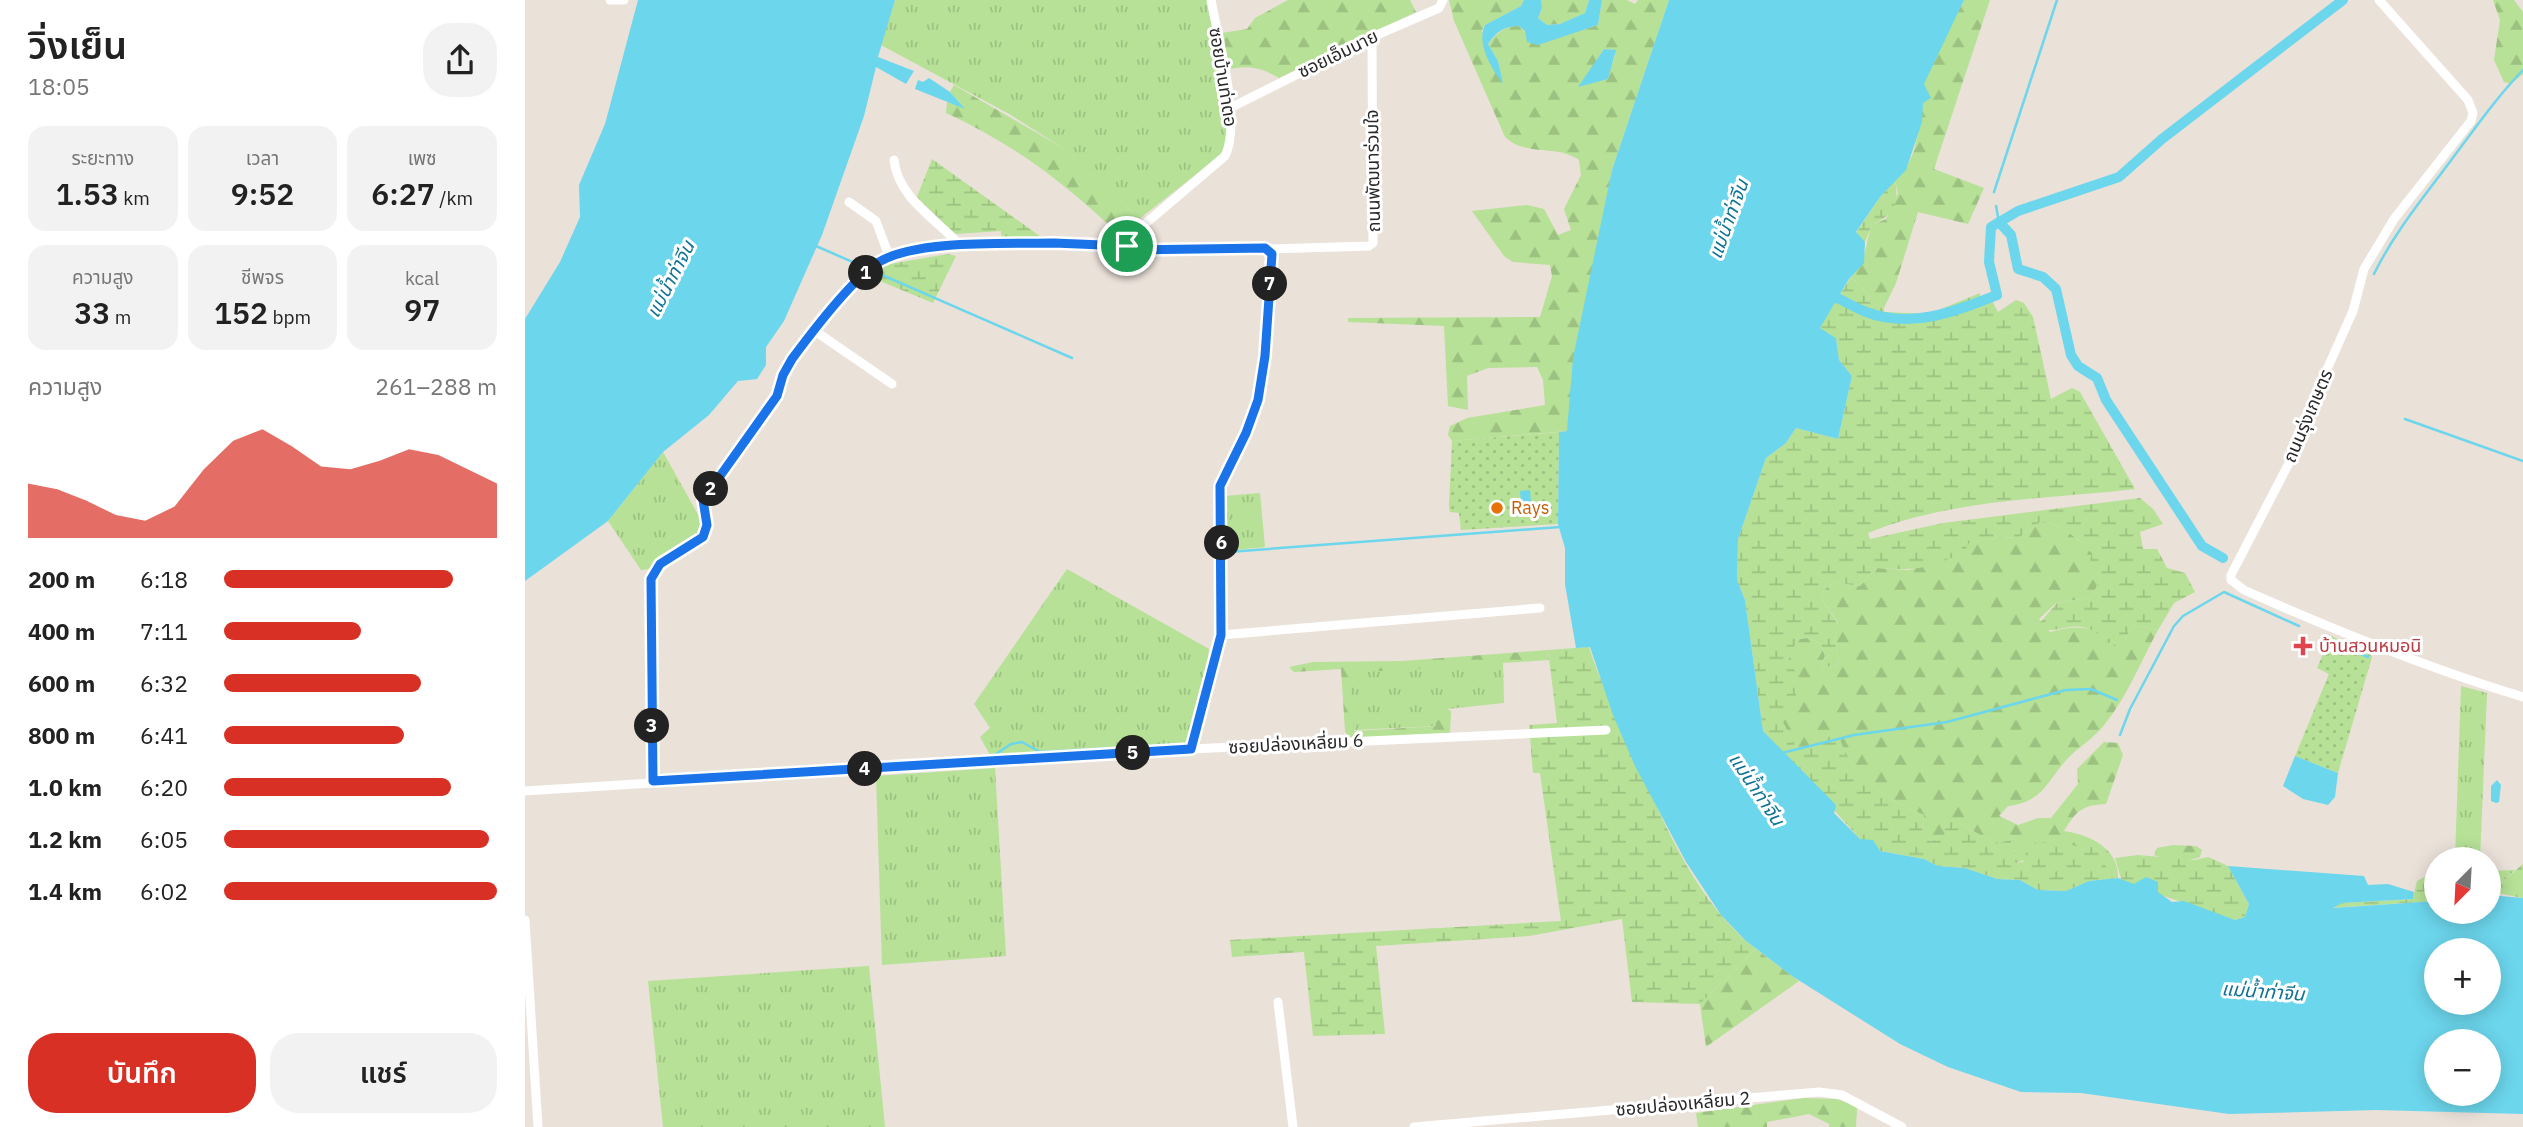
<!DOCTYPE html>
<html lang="th">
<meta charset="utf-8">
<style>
body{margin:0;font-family:"IBM Plex Sans","Noto Sans Thai",sans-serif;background:#f2f2f2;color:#222;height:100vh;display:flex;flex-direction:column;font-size:26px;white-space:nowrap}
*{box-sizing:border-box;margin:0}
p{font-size:23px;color:#767676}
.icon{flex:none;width:38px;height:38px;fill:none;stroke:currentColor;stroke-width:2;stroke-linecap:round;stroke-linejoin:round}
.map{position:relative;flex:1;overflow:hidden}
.side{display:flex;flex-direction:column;background:#fff;width:525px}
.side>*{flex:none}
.needle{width:46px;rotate:204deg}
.fabs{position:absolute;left:1899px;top:847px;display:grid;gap:14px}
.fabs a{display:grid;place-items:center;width:77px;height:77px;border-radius:50%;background:#fff;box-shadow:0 4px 18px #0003;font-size:35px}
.pin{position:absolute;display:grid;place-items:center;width:60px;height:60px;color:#fff;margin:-30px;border:4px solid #fff;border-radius:50%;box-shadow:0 2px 7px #0007}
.km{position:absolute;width:35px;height:35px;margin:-18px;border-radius:50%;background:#222;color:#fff;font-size:19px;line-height:35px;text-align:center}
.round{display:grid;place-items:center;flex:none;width:74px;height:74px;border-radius:28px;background:#f2f2f2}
.headline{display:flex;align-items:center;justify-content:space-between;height:119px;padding:0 28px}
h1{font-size:38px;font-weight:600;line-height:52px}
.stats{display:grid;grid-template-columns:repeat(3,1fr);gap:10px;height:119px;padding:7px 28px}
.stats div{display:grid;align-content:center;border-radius:18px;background:#f2f2f2;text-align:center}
.stats b{font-size:30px;font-weight:600}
.stats small{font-size:19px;font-weight:400}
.stats p{font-size:19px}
.chart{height:196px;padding:14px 28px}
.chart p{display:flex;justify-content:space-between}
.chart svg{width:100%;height:126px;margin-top:7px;fill:#d93025;opacity:.7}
.primary-button{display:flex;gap:14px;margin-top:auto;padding:14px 28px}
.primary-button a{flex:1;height:80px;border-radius:28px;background:#d93025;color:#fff;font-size:28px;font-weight:600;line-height:80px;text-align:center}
.primary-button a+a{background:#f2f2f2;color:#222}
ul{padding:0 28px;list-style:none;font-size:23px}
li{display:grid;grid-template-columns:112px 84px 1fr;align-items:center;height:52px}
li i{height:18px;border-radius:9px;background:#d93025}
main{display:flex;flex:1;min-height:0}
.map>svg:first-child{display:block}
.grass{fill:url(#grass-tufts)}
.forest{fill:url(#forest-firs);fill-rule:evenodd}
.wetland{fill:url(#wetland-marsh)}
.garden{fill:url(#garden-dots)}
.water{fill:#6cd6ec;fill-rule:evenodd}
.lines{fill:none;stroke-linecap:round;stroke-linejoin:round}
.stream{stroke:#6cd6ec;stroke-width:2.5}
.canal{stroke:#6cd6ec;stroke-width:10}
.minor{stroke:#fff;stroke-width:9}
.route-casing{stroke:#fff;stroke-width:14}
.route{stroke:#1a73e8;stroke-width:9}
.food-dot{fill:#e8710a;stroke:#fff;stroke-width:2.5}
.health-dot{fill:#e0444e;stroke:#fff;stroke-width:2.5}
.labels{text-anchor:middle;stroke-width:6;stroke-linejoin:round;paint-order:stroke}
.street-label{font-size:18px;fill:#282828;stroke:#fff}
.food-label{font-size:18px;fill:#c56008;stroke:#fff;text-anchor:start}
.health-label{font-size:18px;fill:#be3a42;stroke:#fff;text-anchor:start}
.water-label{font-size:19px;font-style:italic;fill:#0f7395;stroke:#fff}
</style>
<main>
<section class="side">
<div class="headline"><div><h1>วิ่งเย็น</h1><p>18:05</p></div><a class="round"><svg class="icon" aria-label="share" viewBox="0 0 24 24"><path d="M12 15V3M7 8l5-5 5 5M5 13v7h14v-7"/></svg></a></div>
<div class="stats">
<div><p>ระยะทาง</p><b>1.53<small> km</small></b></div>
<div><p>เวลา</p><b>9:52</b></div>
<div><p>เพซ</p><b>6:27<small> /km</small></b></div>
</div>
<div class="stats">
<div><p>ความสูง</p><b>33<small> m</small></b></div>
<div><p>ชีพจร</p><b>152<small> bpm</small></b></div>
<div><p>kcal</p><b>97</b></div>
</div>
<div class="chart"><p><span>ความสูง</span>261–288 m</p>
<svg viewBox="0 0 160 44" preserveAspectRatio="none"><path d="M0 44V25L10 27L20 31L30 36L40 38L50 33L60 20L70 10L80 6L90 12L100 19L110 20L120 17L130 13L140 15L150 20L160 25V44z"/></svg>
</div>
<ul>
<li><b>200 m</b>6:18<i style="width:84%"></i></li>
<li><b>400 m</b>7:11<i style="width:50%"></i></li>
<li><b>600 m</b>6:32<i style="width:72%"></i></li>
<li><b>800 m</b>6:41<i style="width:66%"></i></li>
<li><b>1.0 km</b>6:20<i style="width:83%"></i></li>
<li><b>1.2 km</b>6:05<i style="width:97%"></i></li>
<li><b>1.4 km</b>6:02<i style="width:100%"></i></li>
</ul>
<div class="primary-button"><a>บันทึก</a><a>แชร์</a></div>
</section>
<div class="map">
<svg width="1998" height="1127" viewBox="0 0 1998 1127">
<defs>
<pattern id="grass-tufts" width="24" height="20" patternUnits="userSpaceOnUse" patternTransform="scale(1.75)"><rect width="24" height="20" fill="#b6e196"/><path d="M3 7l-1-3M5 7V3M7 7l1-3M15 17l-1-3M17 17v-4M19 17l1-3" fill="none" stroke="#9cc181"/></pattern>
<pattern id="forest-firs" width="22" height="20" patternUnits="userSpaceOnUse" patternTransform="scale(1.75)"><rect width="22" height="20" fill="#b6e196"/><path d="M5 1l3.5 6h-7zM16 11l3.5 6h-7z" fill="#9cc181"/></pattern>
<pattern id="wetland-marsh" width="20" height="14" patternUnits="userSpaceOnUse" patternTransform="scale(1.75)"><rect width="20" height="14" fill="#b6e196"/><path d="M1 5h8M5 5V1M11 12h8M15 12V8" fill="none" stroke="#9cc181"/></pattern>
<pattern id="garden-dots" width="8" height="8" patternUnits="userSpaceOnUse" patternTransform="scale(1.75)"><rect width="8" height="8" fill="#b6e196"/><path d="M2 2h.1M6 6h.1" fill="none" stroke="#9cc181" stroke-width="1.8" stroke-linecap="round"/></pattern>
</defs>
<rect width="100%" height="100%" fill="#eae1d9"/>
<!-- grass -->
<g class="grass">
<polygon points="370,0 683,0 705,136 701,151 614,219 538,148 486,115 356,45"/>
<polygon points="138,452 179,525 179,532 125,569 116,570 83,521"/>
<polygon points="735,493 740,547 699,551 699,496"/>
<polygon points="542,569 684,649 681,679 661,745 480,758 465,755 455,737 465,728 449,704"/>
<polygon points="978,662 979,703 922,709 912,726 828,730 824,672"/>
<polygon points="1936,686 1962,693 1955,859 1930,859"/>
<polygon points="470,768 481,956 357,965 351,776"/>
<polygon points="344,966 360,1127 138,1127 123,981"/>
</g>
<!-- forest -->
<g class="forest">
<path d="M763,0H885L891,12L754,78C737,68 725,65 705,69L697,33L722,29L730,18Z"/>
<path d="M924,0H999L996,6L960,25L957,31L977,83L973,61L963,44C972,33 979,26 994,26L1013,44L1073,25L1077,0H1102L1110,4L1113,0H1144L1087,170L1062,297L1042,431L927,441L923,435L925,426L942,418L1020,405L1018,380L1012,367L963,368L942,376L943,410L923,406L919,326L823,322V318L1015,317L1027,276L1025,265L988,262L979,256L947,211L1002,205L1019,209L1033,235L1046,230L1039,209L1056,175L1054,160C1032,144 1001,157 980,137L929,21ZM1079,49L1090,50C1091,59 1084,69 1083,79L1070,82L1072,59Z"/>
<polygon points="1016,0 1064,0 1060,13 1035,24 1022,25 1013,18 1017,8"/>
<path d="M1439,0H1465L1409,169L1459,188L1443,224L1393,212L1371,283L1359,308L1344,302L1343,294L1326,277C1343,259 1339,247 1347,225L1361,219L1373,193L1370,181C1399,153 1391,118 1399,84C1406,58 1427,25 1439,0Z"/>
<polygon points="1968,0 1989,0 1998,12 1998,74 1986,84 1979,82 1969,60 1975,20"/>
<path d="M429,85L538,148L614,219L596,237C543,185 489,144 421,113L422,102L439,108L425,92Z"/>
<path d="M1515,522C1539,525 1551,537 1568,554L1566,566L1575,579L1567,597L1531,603L1514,619L1525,632C1548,626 1567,623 1583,642H1599L1607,625L1633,630C1616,661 1602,697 1580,724C1569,738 1555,746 1544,757C1522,780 1519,802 1483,806L1474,816L1493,825L1513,818H1526L1553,784L1552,769L1579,742L1593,743L1598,755L1581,804C1557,805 1551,811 1539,831C1566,835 1594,849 1593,878L1585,879L1577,853L1566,846L1558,850L1543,843L1491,863L1488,860L1492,846L1498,844L1487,839L1471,844L1434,823L1419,839L1406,841L1397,833L1399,815C1360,799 1330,779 1314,738L1297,746L1271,747L1255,718L1262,706V662L1273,639L1282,638L1295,643L1300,656L1295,668L1314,665L1310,640L1313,623L1296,598L1299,590L1309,582L1335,586L1352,568L1384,570L1439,553L1443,543L1475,537L1493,538Z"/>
<polygon points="1023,650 1024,660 825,673 829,731 912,726 912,712 922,709 926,711 925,733 824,738 820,731 816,669 769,672 764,667 788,662 877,661"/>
<path d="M1648,845L1671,846L1677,850L1675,857C1666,862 1639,860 1629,855L1632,848Z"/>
<polygon points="1998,864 1998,898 1973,893 1974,885"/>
<polygon points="1231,949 1274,981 1181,1047 1175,1004"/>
<polygon points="1279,1098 1311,1099 1332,1106 1331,1127 1304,1127 1304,1124 1284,1114 1242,1122 1242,1127 1173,1127 1171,1113"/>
</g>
<!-- wetland -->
<g class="wetland">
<polygon points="407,159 519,239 477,241 476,231 430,234 392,197"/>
<path d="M1370,181C1375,203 1367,216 1347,225L1340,242L1331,233L1355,197Z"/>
<polygon points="423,254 431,256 408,303 343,276 359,265"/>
<path d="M1326,277L1343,294L1344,302L1359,308V312L1404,314L1455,293V297L1464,295L1473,312L1491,300L1499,303L1508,317L1526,399L1547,388L1555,392L1610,489C1522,499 1426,499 1343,533L1345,539L1418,523L1615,498L1628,509L1638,524L1615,532L1618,549H1632L1642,568L1660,573L1670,592L1649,603L1633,630L1607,625L1599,642L1590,646C1576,639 1572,629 1556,627C1540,624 1527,636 1512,626L1532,603L1567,597L1575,579L1570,575L1561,576L1567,553C1551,537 1539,525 1515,522L1493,538L1475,537L1444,543L1439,553C1401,568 1395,571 1352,568L1335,586L1309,582L1299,590L1296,598L1313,624L1310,640L1314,665L1295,668L1300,656L1295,643L1282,638L1273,639L1262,662L1271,672V698L1262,706L1256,718L1271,747L1296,746L1305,735L1314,738C1330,779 1360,799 1399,815L1397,833L1406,841L1419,838L1421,821L1434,823L1471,844L1487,839L1500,844L1492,846L1488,860L1491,863L1498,862L1504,844L1537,840L1558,850L1566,846L1577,853L1585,879L1564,881L1541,891L1513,890L1495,880L1472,879L1440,868L1413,866L1399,859L1355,851L1335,839L1238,731L1220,600L1212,580L1213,539L1241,458L1261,443L1271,428L1313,439L1327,376L1314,360L1311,338L1294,328Z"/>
<path d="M1064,647C1074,679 1089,710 1103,741C1135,814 1167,899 1231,949L1175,1004L1107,1002L1097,919L1004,936L851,946L860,1034L788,1036L779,952L707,957L705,940L1036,921L1015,773H1008L1004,725L1032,723L1023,650Z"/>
<polygon points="1613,855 1670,860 1683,857 1703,866 1724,904 1720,917 1710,920 1597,882 1590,858"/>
<polygon points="1990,870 1974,885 1973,893 1964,895 1964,871"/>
<polygon points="1908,872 1911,901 1805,908 1817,903 1888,899 1892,881"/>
</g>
<!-- garden -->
<g class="garden">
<polygon points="1034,432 1033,524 936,530 934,513 925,512 924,506 927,441"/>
<polygon points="1806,636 1845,653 1847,657 1813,773 1770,756 1804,674 1792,668"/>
</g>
<!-- water -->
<g class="water">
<polygon points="113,0 370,0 353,57 389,71 381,84 351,67 339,116 297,235 259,321 241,347 241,365 232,379 213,381 184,415 138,452 83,521 0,581 0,319 35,262 55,217 54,185 80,124"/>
<path d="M999,0H1016L1017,8L1013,18L1022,25L1035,24L1060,13L1064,0H1077L1073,25L1013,45L1002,42L1000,31L994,26C979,26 971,32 963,44L973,61L978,84C967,69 951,44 960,25L996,6Z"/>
<path d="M1144,0H1439L1399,84L1406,98L1398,103L1397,122L1381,170L1355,197L1331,232L1340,242L1339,263L1324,279L1295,328L1311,338L1314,360L1327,376L1313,439L1271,428L1261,443L1241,458L1213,539L1212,580L1220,600L1238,731L1311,805L1309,813L1335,839L1348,840L1355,851L1399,859L1413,866L1440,868L1472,879L1495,880L1513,890L1541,891L1564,881L1593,878L1609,884L1621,877L1633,882V892L1647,902L1659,901L1710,920L1720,917L1724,904L1703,866L1839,876L1843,885L1863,884L1889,892L1888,899L1817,903L1808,908L1911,901V912H1964V895L1998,898V1114L1851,1110L1704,1114L1556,1093L1496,1092L1423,1067L1375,1044L1267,976L1221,941L1196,915L1161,862L1110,766L1088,715L1065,647L1051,648L1040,584V548L1033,524L1034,432L1042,431L1048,358L1087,170ZM1911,950H1964V1003H1911ZM1911,1041H1964V1094H1911Z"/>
<polygon points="1079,49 1091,50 1083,79 1053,87"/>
<polygon points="404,78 425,92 440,109 390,89 393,80 398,82"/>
<polygon points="1005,490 1007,515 997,516 995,491"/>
<polygon points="1770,756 1813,773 1810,797 1803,805 1778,799 1758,786"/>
<polygon points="1972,780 1976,785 1974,802 1971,803 1966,801 1966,786"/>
</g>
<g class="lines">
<!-- stream -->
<g class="stream">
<polyline points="1469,192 1532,0"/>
<polyline points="1471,206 1474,222"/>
<polyline points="291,246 547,358"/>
<path d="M1849,274C1867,237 1893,204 1918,171C1944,137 1968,101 1998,70"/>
<polyline points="1880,419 1998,461"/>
<polyline points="703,552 1035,527"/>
<polyline points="1802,639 1843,657"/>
<polyline points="1595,735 1605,709 1649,626 1658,616 1699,592 1774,626"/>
<polyline points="1257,753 1329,735 1422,722 1541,690 1566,689 1592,700"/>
<polyline points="465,758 486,744 497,742 515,752 657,744"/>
<polyline points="133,775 399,761"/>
</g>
<!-- canal -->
<g class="canal">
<polyline points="1474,222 1486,235 1493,269 1518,277 1531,289 1546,355 1553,366 1572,378 1581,400 1677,546 1698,558"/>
<path d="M1302,293C1316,299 1328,307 1341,312C1386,329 1429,312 1472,295L1464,262L1466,227L1493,211L1594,177L1637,139L1818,0"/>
</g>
<!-- minor -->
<g class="minor">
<polyline points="85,0 99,0"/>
<path d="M1854,0L1943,100L1948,113L1946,121L1869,219L1839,269L1828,311L1774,432L1764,463L1706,575V580L1719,590C1811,631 1902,668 1998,697"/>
<polyline points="705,108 847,37 914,8 918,0"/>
<path d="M369,160C373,198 411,219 435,245"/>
<polyline points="324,202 351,221 364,256"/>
<polyline points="745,249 844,246 848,243 847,37"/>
<polyline points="290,331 367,384"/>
<polyline points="696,635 1015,608"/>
<path d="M666,749L696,635L695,486L721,433L733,400L740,356L747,254L741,248L605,250L601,240L700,156C717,123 693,39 686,0"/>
<path d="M128,781L126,579C134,556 161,552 178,537L182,525L179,500L252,396L258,375L267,359L315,301L351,263L383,251L435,245L529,243L602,246"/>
<polyline points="0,791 666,749 1081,730"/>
<polyline points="0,920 13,1127"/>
<polyline points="753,1002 768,1127"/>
<polyline points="889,1127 1294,1092 1317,1095 1377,1127"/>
</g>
</g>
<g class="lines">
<!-- route casing -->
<g class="route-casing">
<path id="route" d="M529,243L602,246L605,250L740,248L747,254L740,356L733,400L721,433L695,486L696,635L666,749L128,781L126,579L135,564L178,537L182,525L178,500L252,396L258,375L267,359C287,332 327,279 354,262C392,239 484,244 529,243Z"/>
</g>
<!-- route -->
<use href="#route" class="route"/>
</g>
<!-- markers -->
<circle class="food-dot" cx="972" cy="508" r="7"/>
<path class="health-dot" d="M1774.5 635.5h7v7h7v7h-7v7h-7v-7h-7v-7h7z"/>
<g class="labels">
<!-- street labels -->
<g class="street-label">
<text transform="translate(813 54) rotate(-26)" y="6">ซอยเอ็มนาย</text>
<text transform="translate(698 77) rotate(81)" y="6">ซอยบ้านท่าตอ</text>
<text transform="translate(848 171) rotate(-91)" y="6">ถนนพัฒนาร่วมใจ</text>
<text transform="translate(1783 416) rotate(-67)" y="6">ถนนรุ่งเกษตร</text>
<text transform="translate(771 744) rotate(-3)" y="6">ซอยปล่องเหลี่ยม 6</text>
<text transform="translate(1158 1104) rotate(-5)" y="6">ซอยปล่องเหลี่ยม 2</text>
</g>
<!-- food labels -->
<g class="food-label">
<text x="986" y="514">Rays</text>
</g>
<!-- health labels -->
<g class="health-label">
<text x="1794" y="652">บ้านสวนหมอนิ</text>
</g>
<!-- water labels -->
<g class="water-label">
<text transform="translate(1203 219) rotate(-70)" y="7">แม่น้ำท่าจีน</text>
<text transform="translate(145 279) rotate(-63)" y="7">แม่น้ำท่าจีน</text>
<text transform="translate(1232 789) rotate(56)" y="7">แม่น้ำท่าจีน</text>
<text transform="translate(1738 991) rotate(4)" y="7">แม่น้ำท่าจีน</text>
</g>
</g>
</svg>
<div class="fabs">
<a><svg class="needle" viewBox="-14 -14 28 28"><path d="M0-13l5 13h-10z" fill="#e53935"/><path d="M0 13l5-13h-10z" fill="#767676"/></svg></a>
<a>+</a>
<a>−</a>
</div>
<div class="pin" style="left:602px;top:246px;background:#1e9e55"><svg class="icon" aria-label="arrive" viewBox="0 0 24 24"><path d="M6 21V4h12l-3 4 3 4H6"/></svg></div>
<b class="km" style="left:341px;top:273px">1</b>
<b class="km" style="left:186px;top:489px">2</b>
<b class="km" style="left:127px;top:726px">3</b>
<b class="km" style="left:340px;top:769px">4</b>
<b class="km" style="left:608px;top:753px">5</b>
<b class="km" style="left:697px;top:543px">6</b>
<b class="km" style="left:745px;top:284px">7</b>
</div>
</main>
